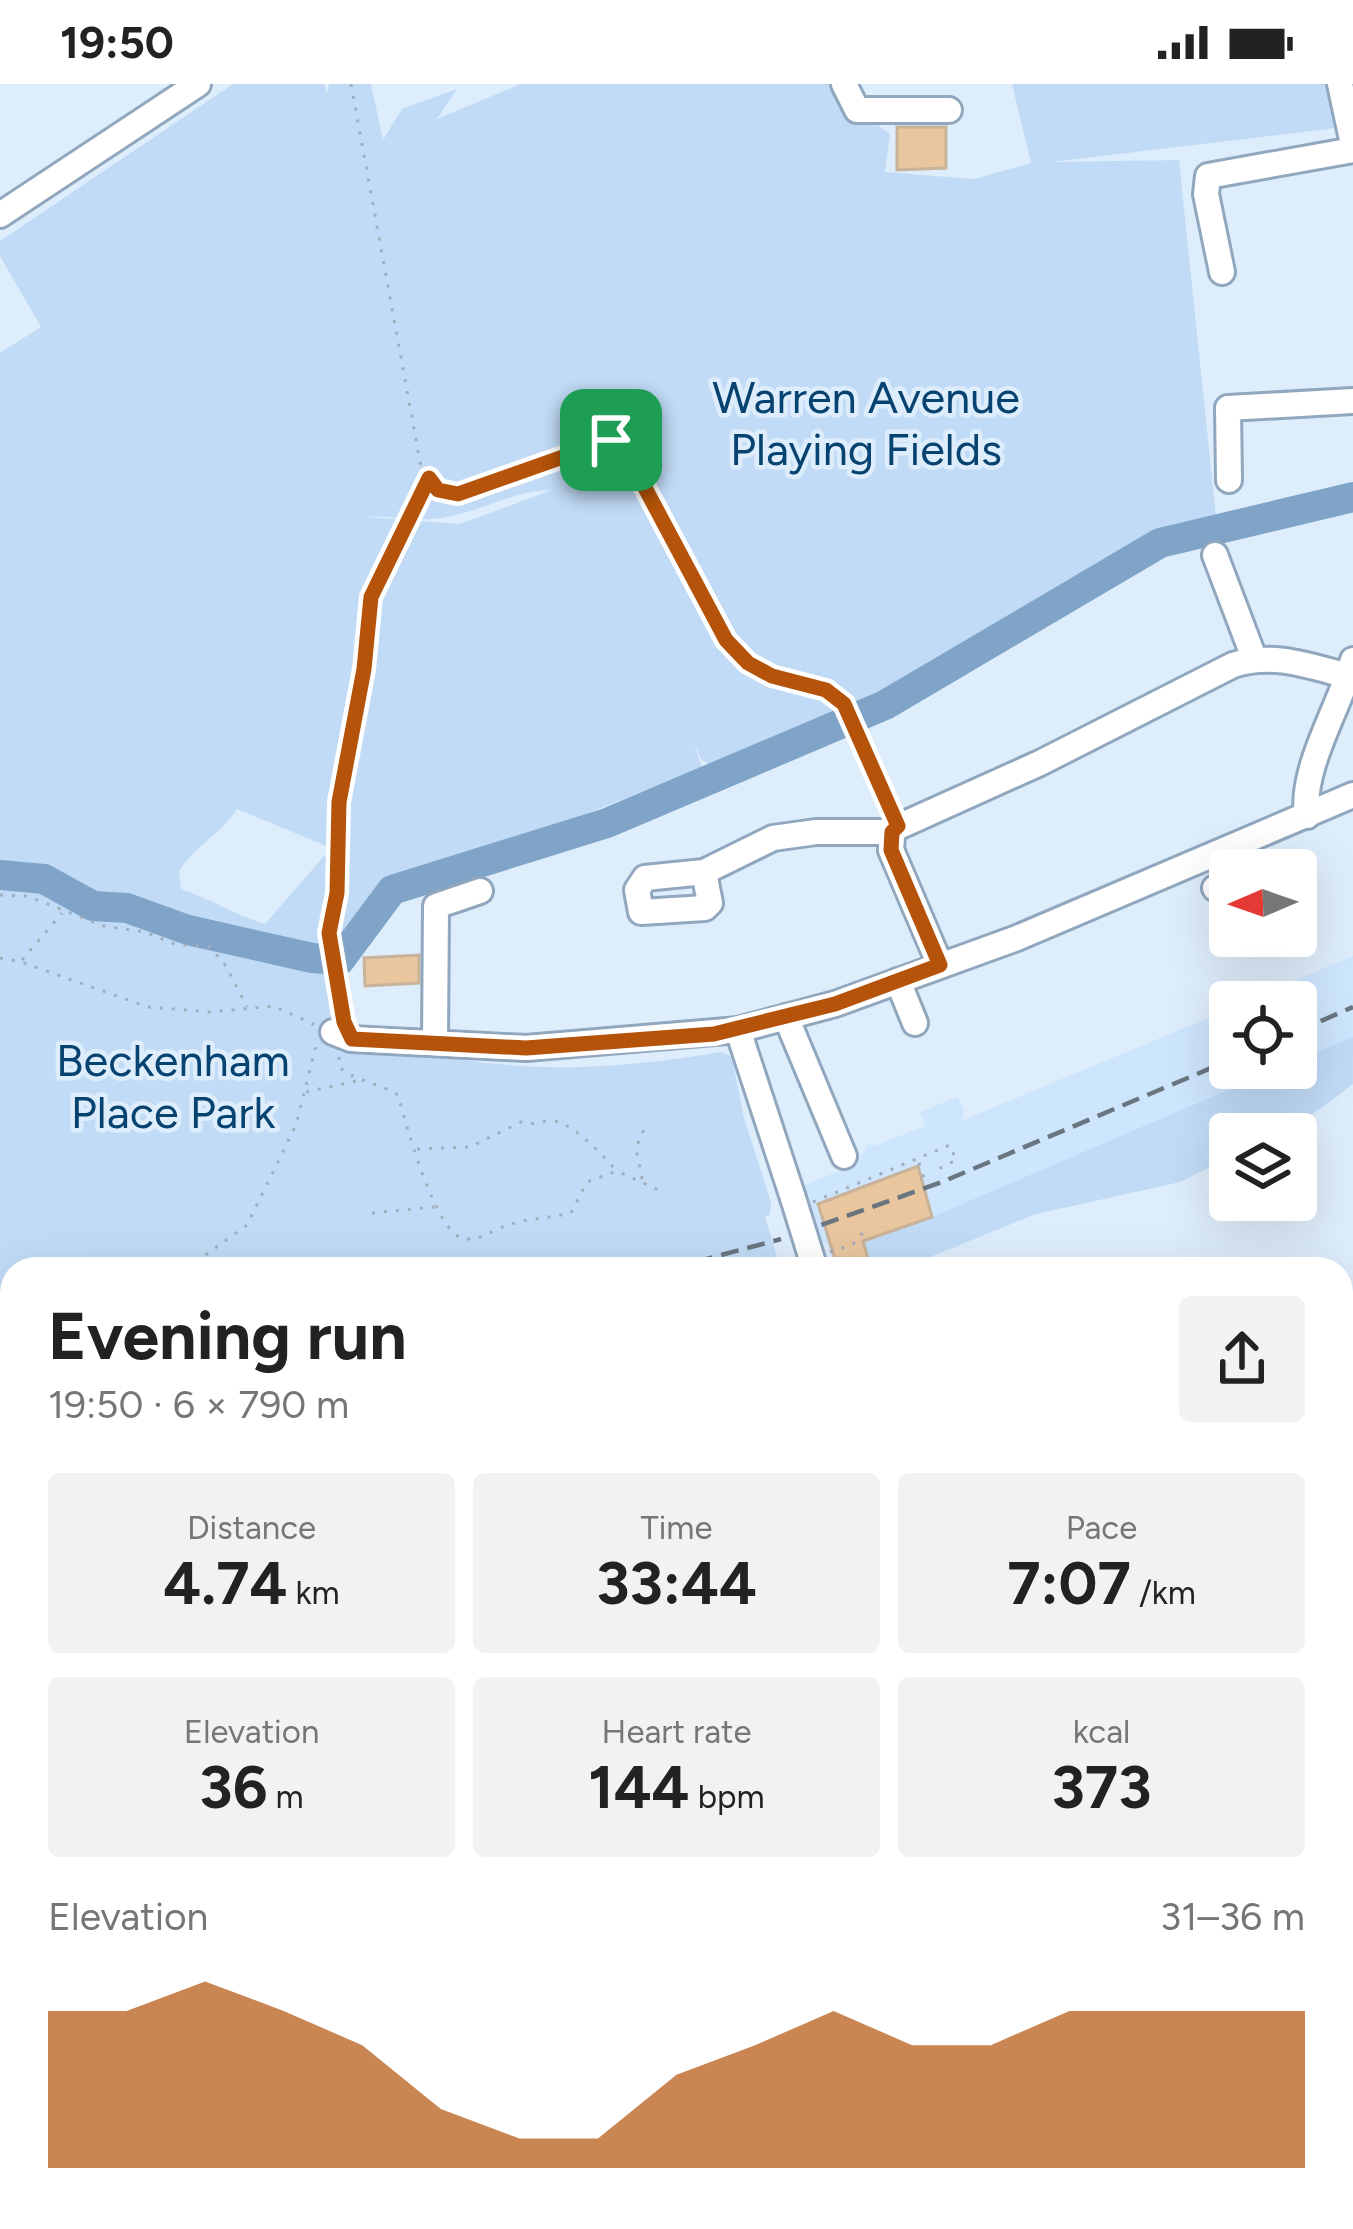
<!DOCTYPE html>
<meta charset="utf-8">
<style>
body{margin:0;font-family:Figtree,sans-serif;background:#f2f2f2;color:#222;height:100vh;display:flex;flex-direction:column;font-size:45px;white-space:nowrap}
*{box-sizing:border-box;margin:0}
p{font-size:39px;color:#767676}
.icon{flex:none;width:66px;height:66px;fill:none;stroke:currentColor;stroke-width:2;stroke-linecap:round;stroke-linejoin:round}
.map{position:relative;flex:1;overflow:hidden}
.sheet{position:absolute;left:0px;top:1173px;width:1353px;height:972px;display:flex;flex-direction:column;background:#fff;border-radius:36px 36px 0 0;box-shadow:0 12px 48px #0002}
.sheet>*{flex:none}
.needle{width:78px;rotate:268deg}
.fabs{position:absolute;left:1209px;top:765px;display:grid;gap:24px}
.fabs a{display:grid;place-items:center;width:108px;height:108px;border-radius:12px;background:#fff;box-shadow:0 12px 48px #0002;font-size:60px}
.pin{position:absolute;display:grid;place-items:center;width:102px;height:102px;color:#fff;margin:-51px;border-radius:24px;box-shadow:0 6px 18px #0006}
.round{display:grid;place-items:center;flex:none;width:126px;height:126px;border-radius:12px;background:#f2f2f2}
.overview{display:flex;align-items:center;justify-content:space-between;height:204px;padding:0 48px}
h1{font-size:66px;font-weight:700;line-height:90px}
.figures{display:grid;grid-template-columns:repeat(3,1fr);gap:18px;height:204px;padding:12px 48px}
.figures div{display:grid;align-content:center;border-radius:12px;background:#f2f2f2;text-align:center}
.figures b{font-size:60px;font-weight:700}
.figures small{font-size:33px;font-weight:400}
.figures p{font-size:33px}
.chart{height:336px;padding:24px 48px}
.chart p{display:flex;justify-content:space-between}
.chart svg{width:100%;height:216px;margin-top:12px;fill:#b45309;opacity:.7}
.status{display:flex;justify-content:space-between;align-items:center;height:84px;padding:0 60px;background:#fff;direction:ltr}
.status svg{height:33px;fill:currentColor}
.map>svg:first-child{display:block}
.built{fill:#cde5fd}
.green{fill:#c1dbf6;fill-rule:evenodd}
.lines{fill:none;stroke-linecap:round;stroke-linejoin:round}
.river{stroke:#7fa4c8;stroke-width:30}
.building{fill:#e9c69e;stroke:#c8b299;stroke-width:3}
.minor-tunnel{stroke:#bccad7;stroke-width:24;stroke-dasharray:24 12;stroke-linecap:butt}
.minor-casing{stroke:#90a7be;stroke-width:30}
.path{stroke:#a1aebb;stroke-width:3;stroke-dasharray:3 9;stroke-linecap:butt}
.minor{stroke:#fff;stroke-width:24}
.rail{stroke:#69757f;stroke-width:4.5;stroke-dasharray:18 9;stroke-linecap:butt}
.minor-bridge-casing{stroke:#90a7be;stroke-width:30;stroke-linecap:butt}
.minor-bridge{stroke:#fff;stroke-width:24}
.route-casing{stroke:#fff;stroke-width:24}
.route{stroke:#b45309;stroke-width:15}
.labels{text-anchor:middle;stroke-width:9;stroke-linejoin:round;paint-order:stroke}
.park-label{font-size:45px;fill:#064371;stroke:#deedfb}
</style>
<div class="status"><b>19:50</b><svg viewBox="0 0 49 12"><path d="M0 12V9h3v3zM5 12V6h3v6zM10 12V3h3v9zM15 12V0h3v12zM26 1h20v11H26zM47 4h2v5h-2z"/></svg></div>
<div class="map">
<svg width="1353" height="2145" viewBox="0 0 1353 2145">
<rect width="100%" height="100%" fill="#deedfb"/>
<!-- built -->
<polygon class="built" points="1353,872 1353,1000 1314,1029 1274,1050 1230,1050 1230,1073 1180,1098 1036,1130 900,1185 835,1167 821,1156 805,1101 856,1080 869,1060 874,1062 925,1042 920,1028 957,1013 964,1026 961,1037 1230,925 1230,984 1296,984 1296,918 1245,918"/>
<!-- green -->
<g class="green">
<path d="M233,0H324L327,10L329,0H371L383,56L402,25L457,5L437,35L521,0H844L858,26L890,50L885,88L974,95L1031,79L1012,0H1353V42L1051,78L1179,76L1216,433L1160,459L872,626L717,686L701,675L694,660L702,684L540,748L462,784L460,777L330,856L319,857L323,859L342,966C366,955 408,967 434,971C537,990 620,985 722,968L732,973L744,1034L771,1118L770,1131L765,1133L778,1176L792,1173L795,1185H12V2133H1079V2145H0V269L41,243L0,172V157ZM552,406L460,440L365,433C387,431 410,437 432,435C474,432 511,406 552,406ZM237,725L331,764L265,840C235,831 211,815 181,805L179,787C195,762 221,750 237,725Z"/>
<path d="M1353,953V1000C1305,1036 1291,1050 1230,1050V1073L1180,1098L1036,1130L900,1185H871L863,1157L932,1133L1279,984H1296V977Z"/>
</g>
<g class="lines">
<!-- river -->
<polyline class="river" points="0,791 44,795 93,822 127,824 188,846 312,874 340,876 392,806 607,739 885,621 1160,459 1353,413"/>
</g>
<!-- building -->
<g class="building">
<polygon points="897,43 946,43 946,84 897,86"/>
<polygon points="419,871 419,899 365,902 364,874"/>
<polygon points="918,1082 932,1133 863,1157 871,1185 838,1185 818,1120"/>
</g>
<g class="lines">
<!-- minor-tunnel -->
<polyline class="minor-tunnel" points="1341,1644 1353,1645"/>
<!-- minor casing -->
<g class="minor-casing">
<g id="minor">
<polyline points="844,0 857,26 949,26"/>
<polyline points="1340,0 1353,60"/>
<polyline points="0,131 198,0"/>
<polyline points="1222,188 1206,110 1208,92 1353,66"/>
<polyline points="1229,396 1228,324 1353,317"/>
<polyline points="1215,471 1254,574"/>
<path d="M1307,732C1300,685 1340,622 1353,576"/>
<polyline points="704,788 710,819 705,824 641,828 637,806 645,794 704,788 773,754 816,748 892,748"/>
<polyline points="1215,804 1230,796"/>
<path d="M940,881L891,766L892,748L898,743L1040,679L1233,581C1273,568 1309,582 1348,592"/>
<polyline points="898,897 915,939"/>
<polyline points="786,933 844,1072"/>
<polyline points="738,946 793,1114"/>
<polyline points="333,948 351,955 526,964 738,946 835,920 1017,854 1353,711"/>
<polyline points="435,959 436,822 480,807"/>
<polyline points="1341,1346 1353,1342"/>
<polyline points="1341,1471 1353,1482"/>
<polyline points="1341,1740 1353,1740"/>
<polyline points="1341,1892 1353,1895"/>
<polyline points="1157,2145 1157,2133"/>
</g>
</g>
<!-- path -->
<g class="path">
<polyline points="351,0 421,383 438,406 458,410 611,356 627,370 726,555 748,579 772,592 826,606 844,620 890,724"/>
<polyline points="0,811 27,812 104,842 145,848 175,860 210,863 226,882 247,923"/>
<polyline points="0,874 21,878 148,923 212,928 274,922 315,941"/>
<polyline points="22,876 62,829"/>
<polyline points="343,931 329,849 337,809 339,719 364,585 371,513 428,394"/>
<path d="M339,973L340,984C359,998 379,999 398,1011C405,1038 435,1147 462,1154C476,1158 486,1150 498,1145C521,1134 546,1135 571,1129L587,1098L617,1087L661,1107"/>
<polyline points="306,1008 356,997"/>
<path d="M417,1065L470,1063L521,1038C535,1042 539,1037 551,1037C571,1036 603,1072 616,1086"/>
<polyline points="919,1079 924,1094"/>
<polyline points="642,1095 636,1064 645,1043"/>
<polyline points="813,1118 950,1061 956,1076 933,1088"/>
<polyline points="372,1129 434,1123"/>
<polyline points="830,1168 853,1160 865,1146"/>
<polyline points="186,1185 247,1141 296,1041 316,962"/>
<polyline points="0,1251 12,1248"/>
<polyline points="0,1633 12,1626"/>
<polyline points="0,1653 12,1677"/>
<polyline points="0,1841 12,1846"/>
<polyline points="0,2013 12,2008"/>
<polyline points="368,2133 385,2145"/>
<polyline points="686,2133 692,2145"/>
<polyline points="717,2133 721,2145"/>
<polyline points="635,2145 663,2133"/>
<polyline points="786,2145 787,2133"/>
</g>
<!-- minor -->
<use href="#minor" class="minor"/>
<!-- rail -->
<g class="rail">
<polyline points="1296,948 1353,923"/>
<polyline points="796,1150 942,1098 1230,976"/>
<polyline points="669,1185 781,1155"/>
<polyline points="0,1329 12,1326"/>
</g>
<!-- minor-bridge casing -->
<g class="minor-bridge-casing">
<polyline id="minor-bridge" points="793,1114 815,1185"/>
</g>
<!-- minor-bridge -->
<use href="#minor-bridge" class="minor-bridge"/>
</g>
<g class="lines">
<!-- route casing -->
<g class="route-casing">
<polygon id="route" points="611,356 627,370 726,556 748,579 772,592 826,606 844,620 898,742 892,748 891,766 940,881 835,920 714,950 526,964 352,955 344,938 329,849 337,809 339,718 364,585 371,513 429,394 438,406 458,410"/>
</g>
<!-- route -->
<use href="#route" class="route"/>
</g>
<g class="labels">
<!-- park labels -->
<g class="park-label">
<text x="866" y="329">Warren Avenue<tspan x="866" dy="52">Playing Fields</tspan></text>
<text x="173" y="992">Beckenham<tspan x="173" dy="52">Place Park</tspan></text>
</g>
</g>
</svg>
<div class="fabs">
<a><svg class="needle" viewBox="-14 -14 28 28"><path d="M0-13l5 13h-10z" fill="#e53935"/><path d="M0 13l5-13h-10z" fill="#767676"/></svg></a>
<a><svg class="icon" aria-label="locate" viewBox="0 0 24 24"><circle cx="12" cy="12" r="6"/><path d="M12 2v4M12 18v4M2 12h4M18 12h4"/></svg></a>
<a><svg class="icon" aria-label="layers" viewBox="0 0 24 24"><path d="M12 4l9 5-9 5-9-5zM3 14l9 5 9-5"/></svg></a>
</div>
<div class="pin" style="left:611px;top:356px;background:#1e9e55"><svg class="icon" aria-label="arrive" viewBox="0 0 24 24"><path d="M6 21V4h12l-3 4 3 4H6"/></svg></div>
<section class="sheet">
<div class="overview"><div><h1>Evening run</h1><p>19:50 · 6 × 790 m</p></div><a class="round"><svg class="icon" aria-label="share" viewBox="0 0 24 24"><path d="M12 15V3M7 8l5-5 5 5M5 13v7h14v-7"/></svg></a></div>
<div class="figures">
<div><p>Distance</p><b>4.74<small> km</small></b></div>
<div><p>Time</p><b>33:44</b></div>
<div><p>Pace</p><b>7:07<small> /km</small></b></div>
</div>
<div class="figures">
<div><p>Elevation</p><b>36<small> m</small></b></div>
<div><p>Heart rate</p><b>144<small> bpm</small></b></div>
<div><p>kcal</p><b>373</b></div>
</div>
<div class="chart"><p><span>Elevation</span>31–36 m</p>
<svg viewBox="0 0 160 44" preserveAspectRatio="none"><path d="M0 44V12L10 12L20 6L30 12L40 19L50 32L60 38L70 38L80 25L90 19L100 12L110 19L120 19L130 12L140 12L150 12L160 12V44z"/></svg>
</div>
</section>
</div>
